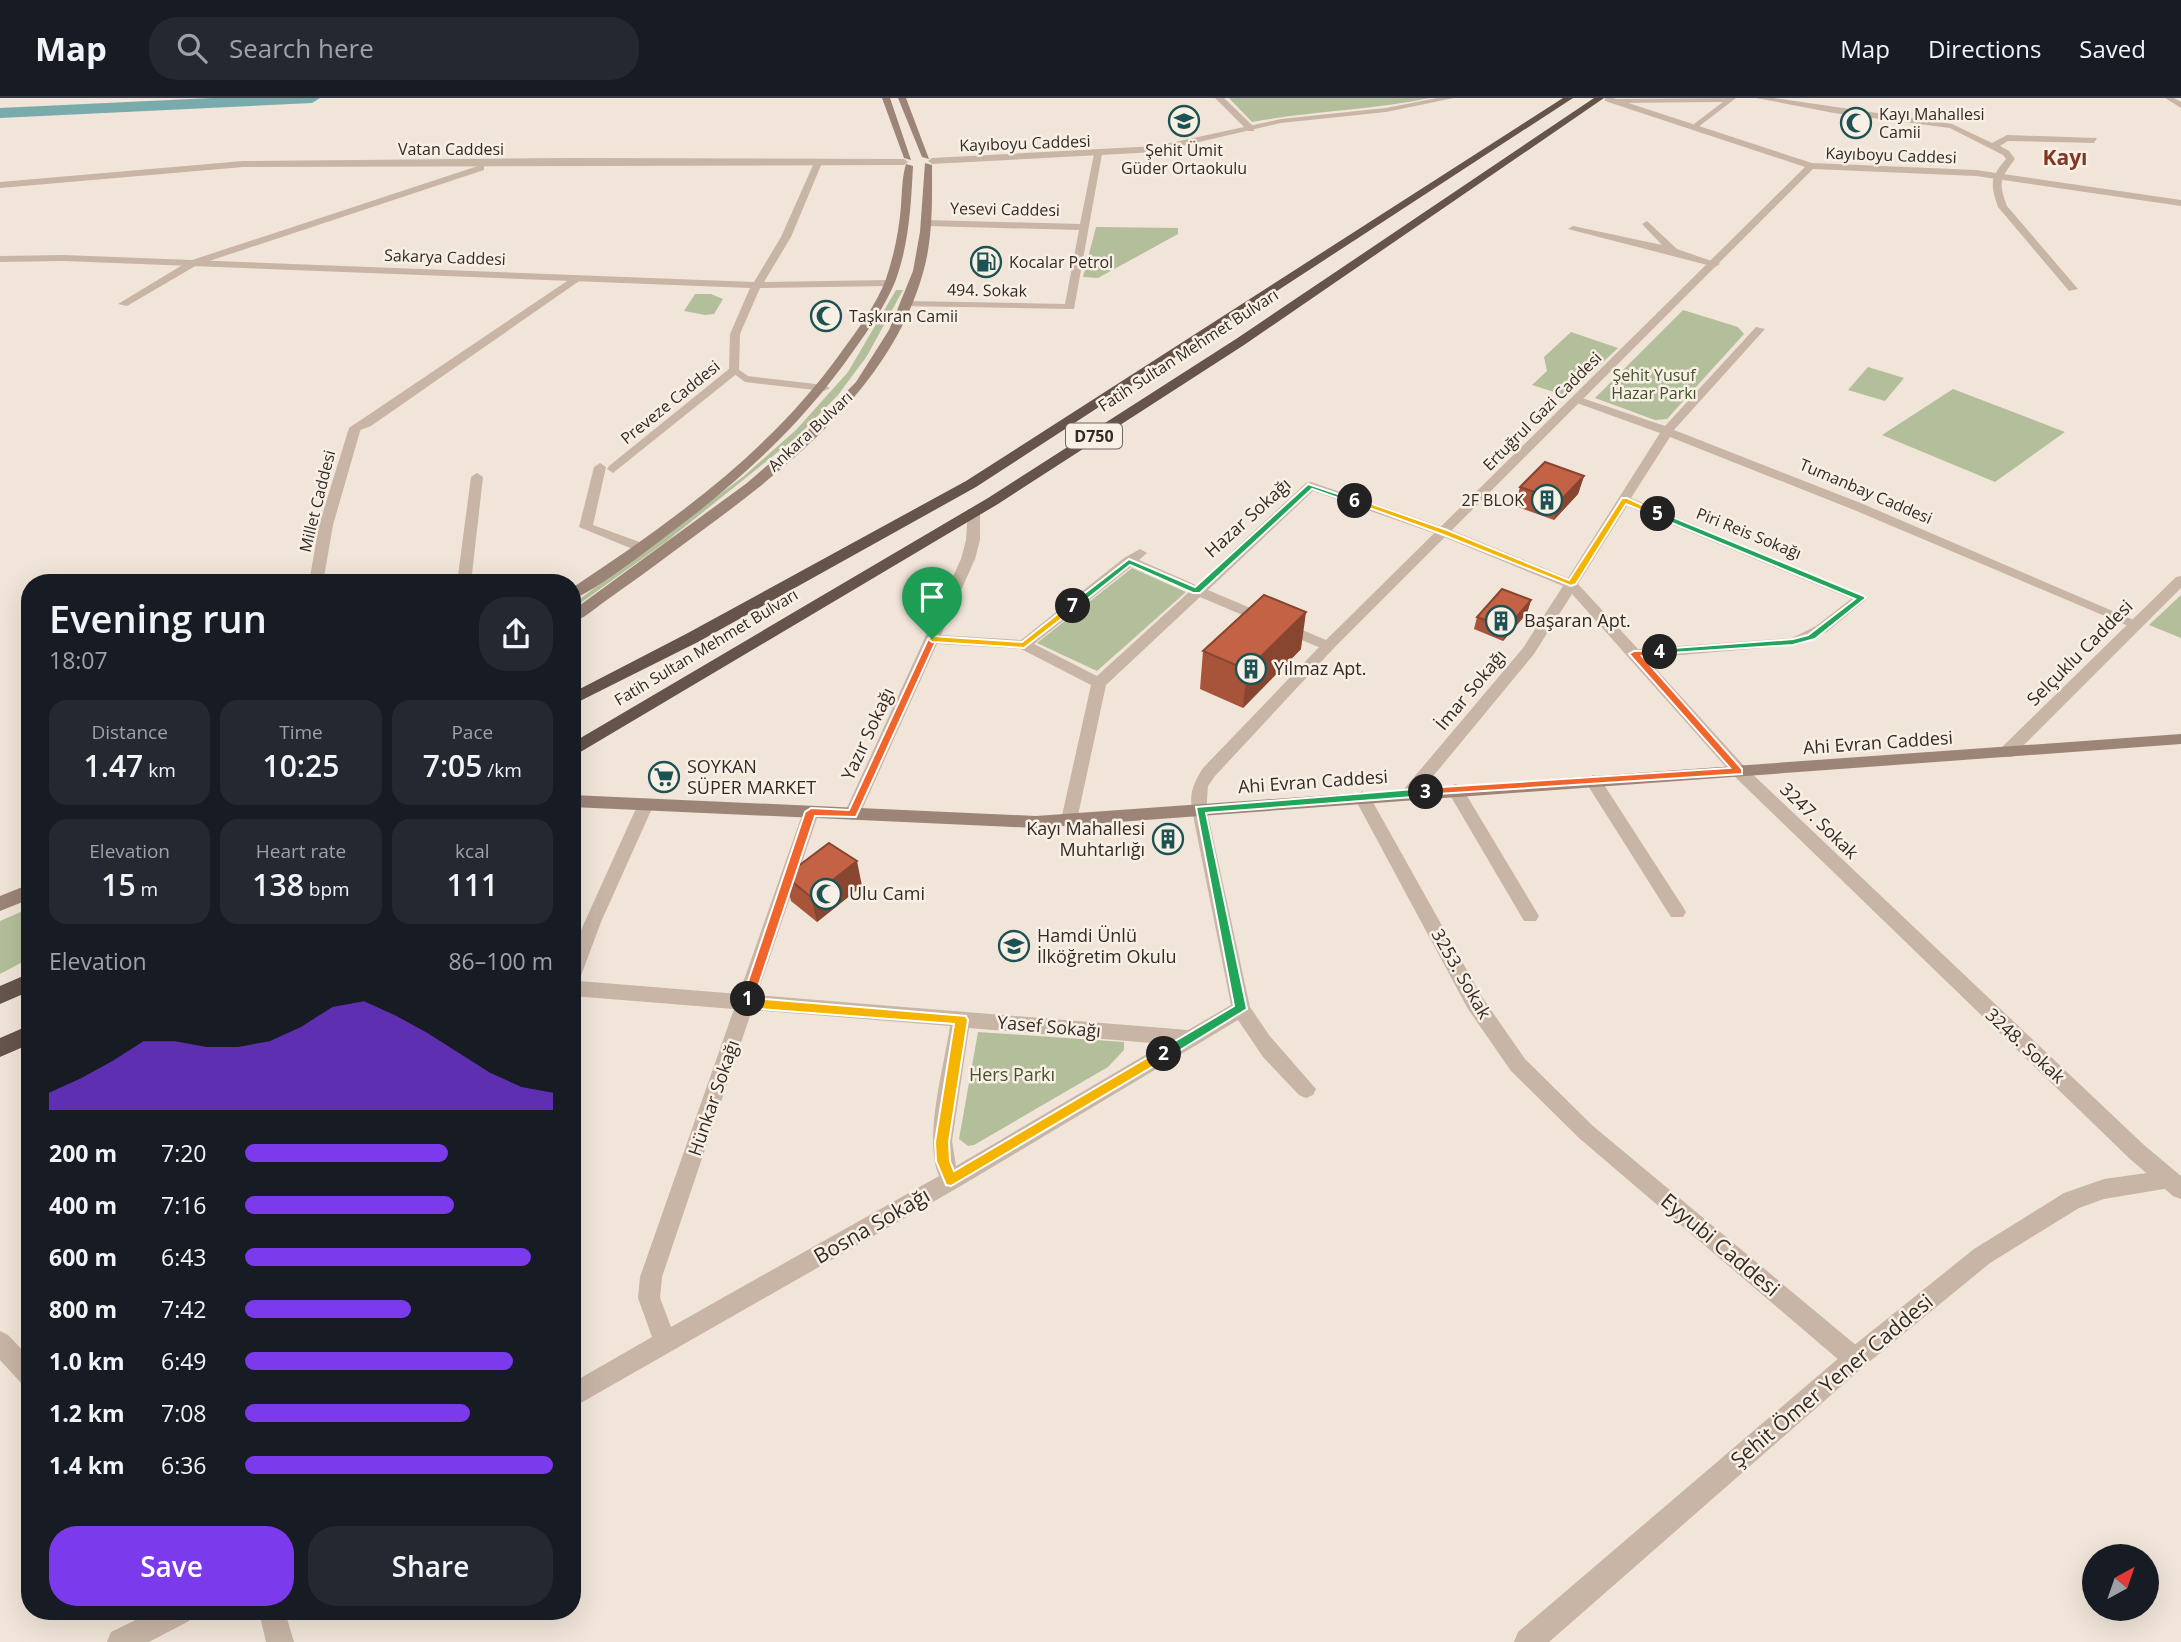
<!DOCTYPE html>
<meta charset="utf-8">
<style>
body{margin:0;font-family:"Open Sans",sans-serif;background:#242831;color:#f1f3f6;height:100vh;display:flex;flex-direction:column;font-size:26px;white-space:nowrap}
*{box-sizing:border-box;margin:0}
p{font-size:23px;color:#9ea1a6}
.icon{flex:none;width:38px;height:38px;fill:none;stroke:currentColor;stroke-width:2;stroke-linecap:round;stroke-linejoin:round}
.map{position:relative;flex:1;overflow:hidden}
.side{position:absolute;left:21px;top:476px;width:560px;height:1046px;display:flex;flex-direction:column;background:#171b24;border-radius:28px;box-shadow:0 7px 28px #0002}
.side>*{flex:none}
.needle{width:46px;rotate:40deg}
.tools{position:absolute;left:2082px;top:1446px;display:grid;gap:14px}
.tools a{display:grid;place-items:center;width:77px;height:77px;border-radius:50%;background:#171b24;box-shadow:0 7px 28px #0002;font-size:35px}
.pin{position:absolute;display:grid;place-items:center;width:60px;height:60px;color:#fff;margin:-72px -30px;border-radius:50% 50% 50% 0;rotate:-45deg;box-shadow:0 0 7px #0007}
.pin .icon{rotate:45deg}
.km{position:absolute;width:35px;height:35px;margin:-18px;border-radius:50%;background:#222;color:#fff;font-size:19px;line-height:35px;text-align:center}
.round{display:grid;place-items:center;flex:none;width:74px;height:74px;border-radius:28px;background:#242831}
.summary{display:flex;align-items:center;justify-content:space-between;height:119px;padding:0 28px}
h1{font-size:38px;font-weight:600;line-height:52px}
.metrics{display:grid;grid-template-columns:repeat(3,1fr);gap:10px;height:119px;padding:7px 28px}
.metrics div{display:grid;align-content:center;border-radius:18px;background:#242831;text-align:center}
.metrics b{font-size:30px;font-weight:600}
.metrics small{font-size:19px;font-weight:400}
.metrics p{font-size:19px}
.chart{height:196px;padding:14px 28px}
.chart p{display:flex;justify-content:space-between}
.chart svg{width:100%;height:126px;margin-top:7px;fill:#7c3aed;opacity:.7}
.primary-button{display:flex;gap:14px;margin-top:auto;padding:14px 28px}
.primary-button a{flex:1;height:80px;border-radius:28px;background:#7c3aed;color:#fff;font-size:28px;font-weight:600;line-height:80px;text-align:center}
.primary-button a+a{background:#242831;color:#f1f3f6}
ul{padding:0 28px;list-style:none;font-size:23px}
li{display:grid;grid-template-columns:112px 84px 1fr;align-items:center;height:52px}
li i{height:18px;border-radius:9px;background:#7c3aed}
header{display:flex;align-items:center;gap:42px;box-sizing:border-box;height:98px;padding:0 35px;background:#171b24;border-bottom:2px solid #363941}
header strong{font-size:33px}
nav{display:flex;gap:38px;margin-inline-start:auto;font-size:24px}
.search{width:490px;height:63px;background:#242831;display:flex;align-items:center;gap:18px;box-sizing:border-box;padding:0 24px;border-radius:28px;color:#9ea1a6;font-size:26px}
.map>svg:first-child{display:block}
.green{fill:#b3bf9a}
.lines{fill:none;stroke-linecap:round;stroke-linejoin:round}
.river{fill:#79abad;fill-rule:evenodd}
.minor{fill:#c8b5a6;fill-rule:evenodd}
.tertiary{fill:#c8b5a6;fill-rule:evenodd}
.secondary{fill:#9c8477;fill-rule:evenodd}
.trunk{fill:#66544b;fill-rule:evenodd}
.wall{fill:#a8543b}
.shaded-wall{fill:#884530}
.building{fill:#c36245;stroke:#884530;stroke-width:2}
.split-1{fill:#f0652b;stroke:#fff;stroke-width:2}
.split-2{fill:#f5b400;stroke:#fff;stroke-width:2}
.split-3{fill:#22a559;stroke:#fff;stroke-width:2}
.split-4{fill:#f0652b;stroke:#fff;stroke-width:2}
.split-5{fill:#22a559;stroke:#fff;stroke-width:2}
.split-6{fill:#f5b400;stroke:#fff;stroke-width:2}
.split-7{fill:#22a559;stroke:#fff;stroke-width:2}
.split-8{fill:#f5b400;stroke:#fff;stroke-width:2}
.labels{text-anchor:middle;stroke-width:5;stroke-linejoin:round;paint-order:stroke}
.far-poi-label{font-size:16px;fill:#342b27;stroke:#f8efe5;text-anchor:start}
.far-street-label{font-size:16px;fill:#342b27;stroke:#f8efe5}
.far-park-label{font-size:16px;fill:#44522b;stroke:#f8efe5}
.shield{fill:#f8efe5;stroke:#6f6660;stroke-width:2}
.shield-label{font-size:16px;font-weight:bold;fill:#342b27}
.street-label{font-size:18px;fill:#342b27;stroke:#f8efe5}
.poi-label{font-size:18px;fill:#342b27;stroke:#f8efe5;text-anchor:start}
.park-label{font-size:18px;fill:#44522b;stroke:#f8efe5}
.far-district-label{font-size:21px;font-weight:bold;fill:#813722;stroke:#f8efe5}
.near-street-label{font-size:21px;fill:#342b27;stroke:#f8efe5}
</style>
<header>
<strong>Map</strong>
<div class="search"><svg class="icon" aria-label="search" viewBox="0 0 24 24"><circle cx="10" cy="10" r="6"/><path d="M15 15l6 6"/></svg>Search here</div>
<nav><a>Map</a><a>Directions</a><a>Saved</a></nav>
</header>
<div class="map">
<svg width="2181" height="1544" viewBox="0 0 2181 1544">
<rect width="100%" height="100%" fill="#f1e5d9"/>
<!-- green -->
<g class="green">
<path d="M1229,0H1430C1371,12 1311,13 1252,24Z"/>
<polygon points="1096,129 1178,130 1178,136 1098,180 1083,179"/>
<polygon points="896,192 903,192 867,258 838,297 798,338 667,443 572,511 572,507 744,378 796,332 848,274"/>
<polygon points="695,196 711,196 723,201 714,216 705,217 684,213"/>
<polygon points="1683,212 1738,229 1744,236 1667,321 1655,322 1595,300"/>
<polygon points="1571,234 1618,250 1567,298 1532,287 1547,273 1544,259"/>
<polygon points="1868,269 1904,280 1885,303 1848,292"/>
<polygon points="1953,291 2065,334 1995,384 1882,337"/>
<polygon points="1132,470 1186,494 1097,573 1037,545"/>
<polygon points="2181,497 2181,540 2149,527"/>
<polygon points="30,810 30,860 0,876 0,823"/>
<polygon points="978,934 1124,944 1124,952 1108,969 974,1047 968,1048 959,1041"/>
</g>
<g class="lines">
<!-- river -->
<polygon class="river" points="212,0 320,0 312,5 0,20 0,10"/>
<!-- minor -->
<g class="minor">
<polygon points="1215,0 1224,0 1254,29 1254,33 1248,33"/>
<polygon points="1736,0 1697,30 1694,26 1723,4 1616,5 1612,3 1616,1"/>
<path d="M1756,0H1774L1952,26L1992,45L2007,37L2097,40L2094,45L2008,43L2000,48L2009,53L2015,61C2000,81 1998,84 2007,108L2078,191L2069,193L1998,109C1990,85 1990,80 2006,61L2003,57L1950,30L1834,15Z"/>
<polygon points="1098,53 1102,56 1074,211 901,208 901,204 905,203 1065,206 1079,132 926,128 921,125 926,122 1080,126 1094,56"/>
<polygon points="569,60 904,61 908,64 904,67 243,69 0,90 0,84 243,63"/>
<polygon points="481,67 484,68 484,72 197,167 127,208 118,206 189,163"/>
<polygon points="1647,123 1677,151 1720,166 1715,169 1568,131 1573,128 1662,147 1642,126"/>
<polygon points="576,177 585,179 371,328 355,334 349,330"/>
<path d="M1756,229L1765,231L1674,332L1863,406L2143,526L2141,529H2131L1854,412L1670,339L1631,400L1868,500L1827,534L1798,547L1646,560L1745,669L2144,1047L2181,1078V1101L2173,1098L2130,1061L1733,677L1572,496L1534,556L1416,699H1404L1402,695L1404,691L1523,550L1563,488L1439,437L1313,393L1208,492L1333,545L1335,548L1333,551H1323L1200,499L1106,587L1077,722L1069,728L1061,722L1091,587L1021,551L937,546L860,716L852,722L844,716L961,461L966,442L968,411H978L980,414V442L975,461L941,537L1021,542L1124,460L1140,451L1147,455L1139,462L1196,487L1306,385L1311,384L1449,431L1568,480L1660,335L1574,304V300H1582L1665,328ZM1627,408L1851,501L1816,528L1792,540L1638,551L1578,486ZM1131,469L1189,494L1097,578L1034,546Z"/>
<polygon points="735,269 748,278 824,287 830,290 824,293 745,284 729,272"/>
<polygon points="600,365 606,369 593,427 645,446 645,452 635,452 579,429 594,369"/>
<polygon points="477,375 483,379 471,485 457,485 471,379"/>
<polygon points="1593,677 1599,679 1683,809 1686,814 1683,819 1671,819 1585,683"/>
<polygon points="1455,686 1461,688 1539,818 1536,823 1524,823 1447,692"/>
<polygon points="1362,693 1370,699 1482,899 1525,961 1593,1028 1863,1253 1867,1261 1863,1269 1855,1273 1847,1269 1579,1040 1511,973 1468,911 1354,699"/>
<path d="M646,700L654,706L601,824L579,883L739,896L803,714L811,708L819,714L757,897L1188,932L1231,907L1192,712L1194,708H1206L1250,909L1269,937L1316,991L1313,997L1306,1000L1299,997L1263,959L1238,922L959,1089L572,1310V1285L652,1239L638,1200L640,1179L734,911L572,898V852L638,706ZM752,912L950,928C944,970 923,1040 939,1078L671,1229L660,1200L662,1179ZM969,930L1164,946L956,1068L952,1043Z"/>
<polygon points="152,1514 193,1514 189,1523 149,1544 107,1544 111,1534"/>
</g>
<!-- tertiary -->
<g class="tertiary">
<polygon points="1437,0 1454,0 1386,14 1281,25 1156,54 932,66 928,63 932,60 1156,48 1281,21 1386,10"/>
<path d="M1605,0H1613L1812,65L1976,72L2181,102V108L1976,78L1813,71L1333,551L1215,678L1208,688L1206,716H1194C1187,699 1194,684 1203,670L1323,545L1805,69L1605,3Z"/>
<polygon points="2165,0 2174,0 2181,4 2181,10"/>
<polygon points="818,62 822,65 791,139 764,184 889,182 894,185 889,188 760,190 740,236 739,274 613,375 607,371 609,368 729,271 730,236 750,190 63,163 0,164 0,158 63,157 754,184 781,139 814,65"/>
<polygon points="355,326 361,330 333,427 323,485 309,485 319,427 349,330"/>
<polygon points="2181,478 2181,490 2012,659 2000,659 1998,655 2000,651 2176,479"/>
<polygon points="2168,1072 2176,1075 2179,1082 2176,1089 2104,1101 2079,1110 1990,1165 1863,1269 1549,1544 1514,1544 1518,1534 1847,1253 1974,1151 2064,1095 2104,1081"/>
<polygon points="0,1233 8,1237 30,1260 30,1290 22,1286 0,1262"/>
<polygon points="259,1514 285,1514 294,1544 266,1544"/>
</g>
<!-- secondary -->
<g class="secondary">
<polygon points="882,0 890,0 911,62 904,60"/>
<polygon points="898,0 906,0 929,61 922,59"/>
<path d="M925,65L932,67C932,99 933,131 926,163C896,292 778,377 677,451C653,469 628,487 604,504C594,511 584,521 572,524V513L747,385L816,325L856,284L889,232L913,173L920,134Z"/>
<path d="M906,66L913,68C911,107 909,147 895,184C885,208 869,231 854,252C802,327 738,385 665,439C646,453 593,495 572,501V490C673,423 771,353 842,253C858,231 876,207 886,181C894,157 899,133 901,108C902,94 902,79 906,66Z"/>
<polygon points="2181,636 2181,646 1036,730 572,709 572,697 1036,718"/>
<polygon points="30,786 30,801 0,813 0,798"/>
</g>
<!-- trunk -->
<g class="trunk">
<polygon points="1563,0 1573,0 976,389 698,544 572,607 572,595 686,536 966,383"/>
<polygon points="1594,0 1604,0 1244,247 998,406 572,659 572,645 988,400 1236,241"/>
<polygon points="30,875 30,893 0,906 0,888"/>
<polygon points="30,927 30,946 0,959 0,940"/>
</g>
</g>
<!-- wall -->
<g class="wall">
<polygon points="1584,378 1578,396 1554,422 1515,408 1520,389"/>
<polygon points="1531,502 1527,515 1503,543 1474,531 1477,519"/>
<polygon points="1301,551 1243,610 1200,591 1203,553"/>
<polygon points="785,778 862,788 817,824 791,803"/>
</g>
<!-- shaded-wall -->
<g class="shaded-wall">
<polygon points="1584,378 1578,396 1554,422 1560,403"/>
<polygon points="1531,502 1527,515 1503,543 1507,530"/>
<polygon points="1306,514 1301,551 1243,610 1247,572"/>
<polygon points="857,763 862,788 817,824 811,799"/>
</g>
<!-- building -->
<g class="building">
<polygon points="1545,364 1584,378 1560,403 1520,389"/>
<polygon points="1502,491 1531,502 1507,530 1477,519"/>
<polygon points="1264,497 1306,514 1247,572 1203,553"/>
<polygon points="829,745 857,763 811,799 785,778"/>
</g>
<!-- split-1 -->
<polygon class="split-1" points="932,538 937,541 856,719 815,718 753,904 744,904 742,901 805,714 811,710 849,712 928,541"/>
<!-- split-2 -->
<polygon class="split-2" points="748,896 754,900 966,918 968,922 949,1044 950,1063 954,1073 1160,952 1164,950 1171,956 1169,959 951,1088 946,1087 936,1063 935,1044 954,926 747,910 741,905 744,897"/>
<!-- split-3 -->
<polygon class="split-3" points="1426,690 1431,694 1426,698 1206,715 1247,911 1169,959 1160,959 1160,952 1234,908 1196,709"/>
<!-- split-4 -->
<polygon class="split-4" points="1663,552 1663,556 1642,558 1742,671 1742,676 1422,697 1420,694 1426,690 1730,670 1629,556 1634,553"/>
<!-- split-5 -->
<polygon class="split-5" points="1658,413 1864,498 1866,500 1815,541 1793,547 1656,556 1656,552 1660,551 1793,541 1808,537 1855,501 1655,418"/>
<!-- split-6 -->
<polygon class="split-6" points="1622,400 1627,400 1662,416 1655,418 1626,406 1576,486 1571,488 1441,436 1350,403 1358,401 1447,432 1569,482"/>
<!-- split-7 -->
<polygon class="split-7" points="1308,386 1359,403 1352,405 1312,391 1200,495 1193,495 1130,467 1076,510 1068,508 1129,461 1195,489"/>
<!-- split-8 -->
<polygon class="split-8" points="1070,506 1078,508 1024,550 932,544 928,541 932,538 1022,544"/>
<!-- icons -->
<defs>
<g id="school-ring" transform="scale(1.575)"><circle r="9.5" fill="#f8efe5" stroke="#1d5254" stroke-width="1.5"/><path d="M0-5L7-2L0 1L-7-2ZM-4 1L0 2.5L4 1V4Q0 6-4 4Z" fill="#1d5254"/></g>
<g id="mosque-ring" transform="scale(1.575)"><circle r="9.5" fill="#f8efe5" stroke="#1d5254" stroke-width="1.5"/><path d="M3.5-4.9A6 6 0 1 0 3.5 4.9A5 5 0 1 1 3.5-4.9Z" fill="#1d5254"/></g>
<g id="fuel-ring" transform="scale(1.575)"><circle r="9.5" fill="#f8efe5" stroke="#1d5254" stroke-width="1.5"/><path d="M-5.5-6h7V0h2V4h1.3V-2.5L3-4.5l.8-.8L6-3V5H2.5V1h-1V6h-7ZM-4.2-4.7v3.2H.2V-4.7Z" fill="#1d5254"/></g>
<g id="building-ring" transform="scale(1.575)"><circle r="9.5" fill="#f8efe5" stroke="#1d5254" stroke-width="1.5"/><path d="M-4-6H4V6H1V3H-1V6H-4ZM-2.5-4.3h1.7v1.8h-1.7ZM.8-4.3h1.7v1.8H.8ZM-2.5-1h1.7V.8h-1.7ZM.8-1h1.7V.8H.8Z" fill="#1d5254"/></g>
<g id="supermarket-ring" transform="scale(1.575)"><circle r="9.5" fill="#f8efe5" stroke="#1d5254" stroke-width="1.5"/><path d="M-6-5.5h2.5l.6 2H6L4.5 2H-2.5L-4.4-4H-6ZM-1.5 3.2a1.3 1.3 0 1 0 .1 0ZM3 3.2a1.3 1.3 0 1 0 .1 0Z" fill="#1d5254"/></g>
</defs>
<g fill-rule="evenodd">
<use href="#school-ring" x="1184" y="23"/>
<use href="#mosque-ring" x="1856" y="25"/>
<use href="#fuel-ring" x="986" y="164"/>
<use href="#mosque-ring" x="826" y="218"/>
<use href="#building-ring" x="1547" y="402"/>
<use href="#building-ring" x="1501" y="523"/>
<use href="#building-ring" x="1251" y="571"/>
<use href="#supermarket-ring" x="664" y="679"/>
<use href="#building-ring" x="1168" y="741"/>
<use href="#mosque-ring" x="826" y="796"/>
<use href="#school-ring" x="1014" y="848"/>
</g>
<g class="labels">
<!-- far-poi labels -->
<g class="far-poi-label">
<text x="1879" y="22">Kayı Mahallesi<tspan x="1879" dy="18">Camii</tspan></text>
<text x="1184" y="58" text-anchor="middle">Şehit Ümit<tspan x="1184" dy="18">Güder Ortaokulu</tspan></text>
<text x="1009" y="170">Kocalar Petrol</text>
<text x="849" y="224">Taşkıran Camii</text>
<text x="1524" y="408" text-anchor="end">2F BLOK</text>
</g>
<!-- far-street labels -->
<g class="far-street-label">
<text transform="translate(1025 45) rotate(-2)" y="6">Kayıboyu Caddesi</text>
<text x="451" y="57">Vatan Caddesi</text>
<text transform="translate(1891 57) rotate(2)" y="6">Kayıboyu Caddesi</text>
<text transform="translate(1005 111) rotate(1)" y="6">Yesevi Caddesi</text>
<text transform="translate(445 159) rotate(2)" y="6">Sakarya Caddesi</text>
<text transform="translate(987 192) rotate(1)" y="6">494. Sokak</text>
<text transform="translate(1188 252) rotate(-33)" y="6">Fatih Sultan Mehmet Bulvarı</text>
<text transform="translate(670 304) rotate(-39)" y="6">Preveze Caddesi</text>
<text transform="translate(1542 313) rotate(-45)" y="6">Ertuğrul Gazi Caddesi</text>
<text transform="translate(810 333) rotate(-43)" y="6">Ankara Bulvarı</text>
<text transform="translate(1866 393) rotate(23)" y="6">Tumanbay Caddesi</text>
<text transform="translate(317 403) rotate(-76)" y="6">Millet Caddesi</text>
<text transform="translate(1749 435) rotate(22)" y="6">Piri Reis Sokağı</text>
<text transform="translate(706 549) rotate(-31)" y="6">Fatih Sultan Mehmet Bulvarı</text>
</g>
<!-- far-park labels -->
<g class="far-park-label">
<text x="1654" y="283">Şehit Yusuf<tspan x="1654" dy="18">Hazar Parkı</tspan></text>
</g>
<!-- shield labels -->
<rect class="shield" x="1066" y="325.5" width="56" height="25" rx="5"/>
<g class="shield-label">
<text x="1094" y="344">D750</text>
</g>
<!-- street labels -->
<g class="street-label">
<text transform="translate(1248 420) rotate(-42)" y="6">Hazar Sokağı</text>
<text transform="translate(2080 555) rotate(-45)" y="6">Selçuklu Caddesi</text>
<text transform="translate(1471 592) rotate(-50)" y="6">İmar Sokağı</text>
<text transform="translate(868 636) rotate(-65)" y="6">Yazır Sokağı</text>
<text transform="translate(1878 645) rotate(-4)" y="6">Ahi Evran Caddesi</text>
<text transform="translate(1313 684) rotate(-4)" y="6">Ahi Evran Caddesi</text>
<text transform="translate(1819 723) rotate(44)" y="6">3247. Sokak</text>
<text transform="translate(1461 876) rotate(60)" y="6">3253. Sokak</text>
<text transform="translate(1049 929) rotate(5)" y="6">Yasef Sokağı</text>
<text transform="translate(2025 948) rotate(43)" y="6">3248. Sokak</text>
<text transform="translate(714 1000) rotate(-71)" y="6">Hünkar Sokağı</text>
</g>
<!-- poi labels -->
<g class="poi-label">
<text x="1524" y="529">Başaran Apt.</text>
<text x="1274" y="577">Yılmaz Apt.</text>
<text x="687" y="675">SOYKAN<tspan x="687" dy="21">SÜPER MARKET</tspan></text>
<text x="1145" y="737" text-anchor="end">Kayı Mahallesi<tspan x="1145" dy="21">Muhtarlığı</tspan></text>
<text x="849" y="802">Ulu Cami</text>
<text x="1037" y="844">Hamdi Ünlü<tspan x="1037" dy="21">İlköğretim Okulu</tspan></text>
</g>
<!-- park labels -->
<g class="park-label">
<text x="1012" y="983">Hers Parkı</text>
</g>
<!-- far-district labels -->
<g class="far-district-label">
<text x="2065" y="67">Kayı</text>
</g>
<!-- near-street labels -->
<g class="near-street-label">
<text transform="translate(872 1128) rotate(-30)" y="7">Bosna Sokağı</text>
<text transform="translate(1720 1147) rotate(40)" y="7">Eyyubi Caddesi</text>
<text transform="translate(1832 1283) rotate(-40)" y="7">Şehit Ömer Yener Caddesi</text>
</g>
</g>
</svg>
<div class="tools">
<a><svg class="needle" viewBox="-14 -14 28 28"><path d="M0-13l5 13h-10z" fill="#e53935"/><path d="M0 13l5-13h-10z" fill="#9ea1a6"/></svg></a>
</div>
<div class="pin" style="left:932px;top:541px;background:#1e9e55"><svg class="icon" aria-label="arrive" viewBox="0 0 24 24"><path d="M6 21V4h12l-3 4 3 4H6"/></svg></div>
<b class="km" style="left:748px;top:901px">1</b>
<b class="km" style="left:1164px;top:956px">2</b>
<b class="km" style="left:1426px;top:694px">3</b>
<b class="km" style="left:1660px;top:554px">4</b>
<b class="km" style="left:1658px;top:416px">5</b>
<b class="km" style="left:1355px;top:403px">6</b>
<b class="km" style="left:1073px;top:508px">7</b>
<section class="side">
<div class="summary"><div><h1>Evening run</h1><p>18:07</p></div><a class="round"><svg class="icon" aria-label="share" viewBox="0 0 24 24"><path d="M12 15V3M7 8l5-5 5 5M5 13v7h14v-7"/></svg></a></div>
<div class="metrics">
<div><p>Distance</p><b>1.47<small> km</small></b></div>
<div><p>Time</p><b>10:25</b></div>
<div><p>Pace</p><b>7:05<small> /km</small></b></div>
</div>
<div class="metrics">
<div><p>Elevation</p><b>15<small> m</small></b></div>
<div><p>Heart rate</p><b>138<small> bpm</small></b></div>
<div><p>kcal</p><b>111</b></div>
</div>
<div class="chart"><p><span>Elevation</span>86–100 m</p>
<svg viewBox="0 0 160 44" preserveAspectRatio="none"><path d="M0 44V38L10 33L20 27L30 20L40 20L50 22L60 22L70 20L80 15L90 8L100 6L110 11L120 17L130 24L140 31L150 36L160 38V44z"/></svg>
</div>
<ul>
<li><b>200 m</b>7:20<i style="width:66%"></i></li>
<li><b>400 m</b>7:16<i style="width:68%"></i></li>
<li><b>600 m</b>6:43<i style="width:93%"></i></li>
<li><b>800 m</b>7:42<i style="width:54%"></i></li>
<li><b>1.0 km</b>6:49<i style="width:87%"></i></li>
<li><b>1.2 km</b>7:08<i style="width:73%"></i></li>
<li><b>1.4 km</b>6:36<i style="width:100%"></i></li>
</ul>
<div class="primary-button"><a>Save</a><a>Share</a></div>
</section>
</div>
